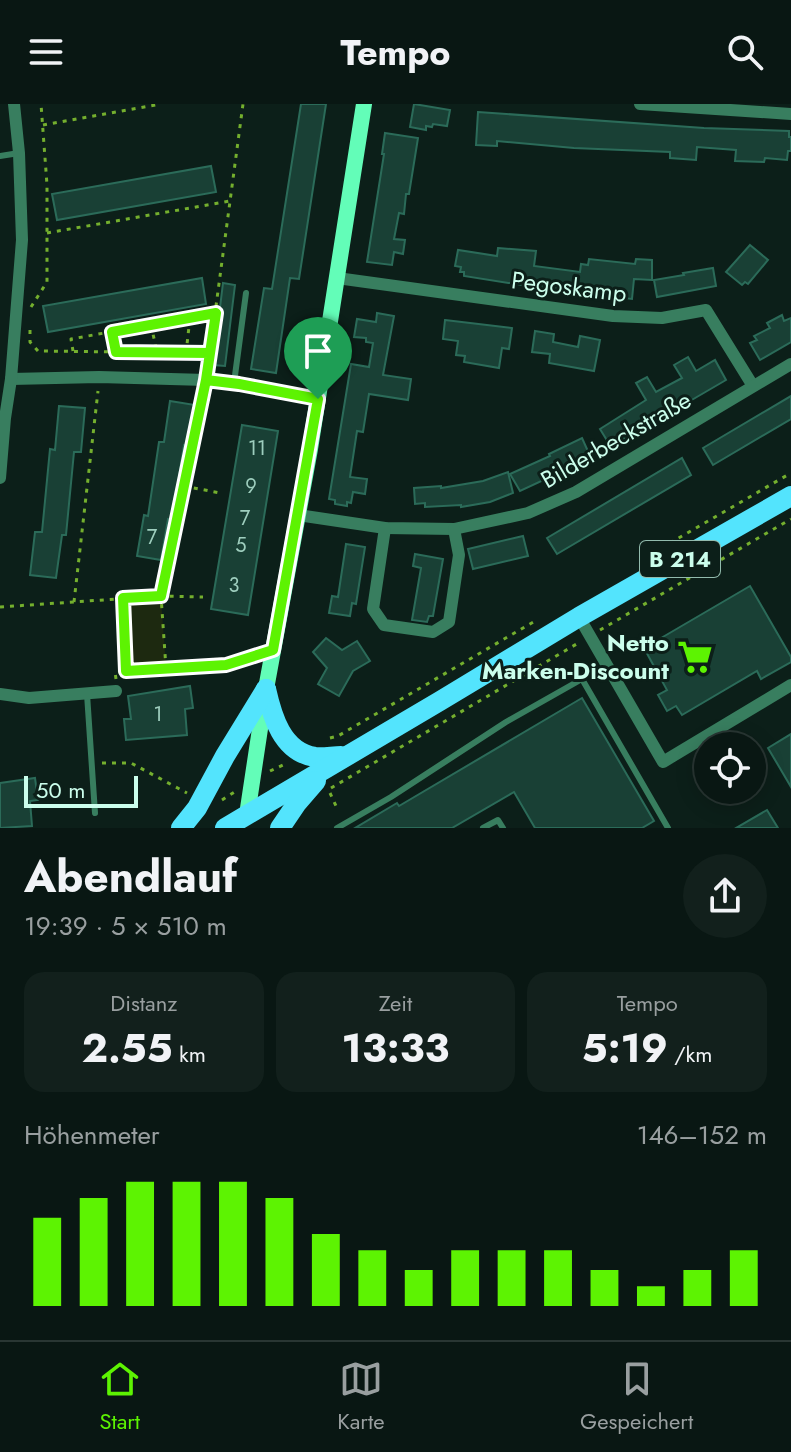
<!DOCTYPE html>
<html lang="de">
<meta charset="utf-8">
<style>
body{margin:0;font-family:Jost,sans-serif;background:#12201c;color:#f1f3f6;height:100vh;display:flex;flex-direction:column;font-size:30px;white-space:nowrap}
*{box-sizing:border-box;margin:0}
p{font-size:26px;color:#999fa0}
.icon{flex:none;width:44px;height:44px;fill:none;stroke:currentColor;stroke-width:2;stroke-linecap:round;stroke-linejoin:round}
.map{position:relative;height:724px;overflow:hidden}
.sheet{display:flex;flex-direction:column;background:#091713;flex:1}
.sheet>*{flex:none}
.buttons{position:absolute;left:694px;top:628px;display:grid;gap:16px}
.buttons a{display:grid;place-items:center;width:72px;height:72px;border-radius:50%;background:#091713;box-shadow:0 4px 20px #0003,0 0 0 2px #293633;font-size:40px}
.scale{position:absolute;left:24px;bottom:20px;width:114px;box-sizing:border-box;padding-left:8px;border:4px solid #cbfeec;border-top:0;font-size:22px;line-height:28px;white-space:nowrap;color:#cbfeec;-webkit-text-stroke:6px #0c1f19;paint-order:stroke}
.pin{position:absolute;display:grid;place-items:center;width:68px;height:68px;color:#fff;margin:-82px -34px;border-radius:50% 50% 50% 0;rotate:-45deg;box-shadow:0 0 8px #0007}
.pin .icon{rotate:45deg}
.round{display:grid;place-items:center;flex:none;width:84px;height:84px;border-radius:42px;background:#12201c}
.overview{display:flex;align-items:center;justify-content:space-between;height:136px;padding:0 24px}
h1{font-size:44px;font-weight:700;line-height:60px}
.figures{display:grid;grid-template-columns:repeat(3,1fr);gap:12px;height:136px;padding:8px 24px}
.figures div{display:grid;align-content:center;border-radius:20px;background:#12201c;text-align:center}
.figures b{font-size:40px;font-weight:700}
.figures small{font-size:22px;font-weight:400}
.figures p{font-size:22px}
.chart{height:224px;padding:16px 24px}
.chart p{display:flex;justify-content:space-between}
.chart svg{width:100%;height:144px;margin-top:8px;stroke:#5df302;stroke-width:6}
header{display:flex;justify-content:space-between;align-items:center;height:104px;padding:0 24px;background:#091713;font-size:36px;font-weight:700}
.menu{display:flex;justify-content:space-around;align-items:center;height:112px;border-top:2px solid #293633;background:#091713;font-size:22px;color:#999fa0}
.menu a{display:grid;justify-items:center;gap:4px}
.menu .on{color:#5df302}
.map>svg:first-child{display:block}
.green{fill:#1d2910}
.building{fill:#194035;stroke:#2b6b59;stroke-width:2}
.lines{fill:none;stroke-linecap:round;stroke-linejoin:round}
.path{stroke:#74af2e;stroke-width:3;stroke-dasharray:4 6;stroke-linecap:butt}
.service{stroke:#387e5f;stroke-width:6}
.minor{stroke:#387e5f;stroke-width:12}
.secondary{stroke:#63fdb8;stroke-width:16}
.primary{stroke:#53e4fd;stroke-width:20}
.route-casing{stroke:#fff;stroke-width:16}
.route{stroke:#5df302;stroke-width:10}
.labels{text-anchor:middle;stroke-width:6;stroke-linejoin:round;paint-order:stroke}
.number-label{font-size:20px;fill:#9ecebe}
.shield{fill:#0c1f19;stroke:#92bbad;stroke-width:2}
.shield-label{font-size:22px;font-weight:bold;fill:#cbfeec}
.street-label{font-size:24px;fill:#cbfeec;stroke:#0c1f19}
.poi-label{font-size:24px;font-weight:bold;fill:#cbfeec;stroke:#0c1f19;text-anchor:end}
</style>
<header><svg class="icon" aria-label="menu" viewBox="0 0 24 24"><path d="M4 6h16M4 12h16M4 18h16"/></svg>Tempo<svg class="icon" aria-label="search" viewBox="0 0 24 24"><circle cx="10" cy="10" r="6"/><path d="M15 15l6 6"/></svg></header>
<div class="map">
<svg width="791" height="724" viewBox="0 0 791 724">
<rect width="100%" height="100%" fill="#0c1f19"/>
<!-- green -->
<polygon class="green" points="161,494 166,562 131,565 126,497"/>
<!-- building -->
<g class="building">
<polygon points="301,0 326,0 299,175 290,174 276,269 251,265 264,184 272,185"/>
<polygon points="414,0 450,6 447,22 433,20 432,23 426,22 426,26 410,23"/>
<polygon points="478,8 704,24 789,27 789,33 791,33 791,47 788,47 787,56 765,54 764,58 735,57 736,46 697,43 696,56 670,54 670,48 574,44 497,37 497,42 476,41"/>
<polygon points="385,29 418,34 409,90 406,90 404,110 399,109 394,135 405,136 403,150 394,148 392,161 367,158 384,50 382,50"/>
<polygon points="211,62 216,88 57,116 52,90"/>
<polygon points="750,141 768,156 748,180 745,178 742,181 726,168"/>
<polygon points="498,144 536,147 534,162 580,168 581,160 588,161 589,155 635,160 636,155 652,156 652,176 634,175 632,195 554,186 464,172 464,168 460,168 461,163 455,162 458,146 497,152"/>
<polygon points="713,164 716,182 657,193 654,176 684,171 683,169"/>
<polygon points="202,174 206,200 48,228 43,202"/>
<polygon points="223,179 235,181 225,262 213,261"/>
<polygon points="377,209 394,212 383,271 411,275 408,296 369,290 363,328 357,327 350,373 367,375 365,390 353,388 351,399 347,398 347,402 335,400 335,396 329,395 351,260 369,263 373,239 366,238 366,234 354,233 357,215 376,218"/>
<polygon points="782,211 784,217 791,214 791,238 760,256 750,239 757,236 754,232 770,224 767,219"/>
<polygon points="445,216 512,224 509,245 502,244 499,264 464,258 465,252 456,251 458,237 443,235"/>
<polygon points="535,227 554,230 553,238 578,243 580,232 600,236 594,267 549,259 550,250 532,248"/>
<polygon points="688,253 696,267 715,256 726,276 611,343 600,325 646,296 636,279 647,273 656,288 682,274 674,261"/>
<polygon points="791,292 791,315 713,361 703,344"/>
<polygon points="170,297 195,301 188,342 184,341 172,416 168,415 161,456 137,452 144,411 148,412 159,338 164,338"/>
<polygon points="59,302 85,304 81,348 74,348 66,431 62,431 56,474 30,471 35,428 42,428 50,345 55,346"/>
<polygon points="242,321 278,327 248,511 211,505"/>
<polygon points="582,334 591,354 520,387 510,370 550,352 549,350"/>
<polygon points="682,354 691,371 557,450 547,434"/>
<polygon points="508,368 513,389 490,398 461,403 461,401 425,403 425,399 415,400 414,384 441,382 441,384 483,377"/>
<polygon points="523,432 528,452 473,465 468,445"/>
<polygon points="346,440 365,443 356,500 352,499 350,512 329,509 332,492 338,493"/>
<polygon points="415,450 443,455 433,512 429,512 427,518 412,516 421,464 413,462"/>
<polygon points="750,482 791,553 791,558 761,575 757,567 682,611 676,602 667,607 658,591 667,586 644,544"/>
<polygon points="326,534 342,546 357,537 370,557 353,567 339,592 318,580 327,564 313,548"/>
<polygon points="190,582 193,604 185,605 187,631 126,636 124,615 131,615 128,592"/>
<polygon points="582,594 654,717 642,724 535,724 514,688 452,724 355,724 397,699 399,702"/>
<polygon points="791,630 791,683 768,644"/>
<polygon points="35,674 38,696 30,697 32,722 0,724 0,679"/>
<polygon points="767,706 778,724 736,724"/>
</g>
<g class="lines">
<!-- path -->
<g class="path">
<polyline points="43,21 161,0"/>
<polyline points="47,129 230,97"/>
<polyline points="31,203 47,178 47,81 41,0"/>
<polyline points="151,221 157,248"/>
<polyline points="30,226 30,238 38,247 210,249"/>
<polyline points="112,228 116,248"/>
<polyline points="73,247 71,235 216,209"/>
<polyline points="186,249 190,214"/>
<polyline points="208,262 243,0"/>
<polyline points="184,382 220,389"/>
<polyline points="670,439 791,369"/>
<polyline points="123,494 126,566"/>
<polyline points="74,498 98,287"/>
<polyline points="0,503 161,492 203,493"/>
<polyline points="600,526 791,415"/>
<polyline points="166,564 161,492 203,289"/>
<polyline points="116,575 115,568 226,561 258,550"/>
<polyline points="330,634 338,632 535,517"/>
<polyline points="102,659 131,659 187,689"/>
<polyline points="270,667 285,660"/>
<polyline points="331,684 580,538"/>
<polyline points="330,689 336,702"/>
<polyline points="222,696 236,687"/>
</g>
<!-- service -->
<g class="service">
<polyline points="0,52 19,49"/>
<polyline points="234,279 246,189"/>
<polyline points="87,590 95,709"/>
<polyline points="337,724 391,693 506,618 582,575 668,724"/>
<polyline points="483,724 498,716 503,724"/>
</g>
<!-- minor -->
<g class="minor">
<polyline points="640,0 791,10"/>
<polyline points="337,174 613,212 662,214 706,206 753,282"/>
<polyline points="11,275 99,273 206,276 239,280 318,295"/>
<polyline points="0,374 5,314 11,275 22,136 19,49 14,0"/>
<polyline points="298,411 385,424 454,425 528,409 576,388 791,260"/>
<polyline points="385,424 373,505 384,521 433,528 449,518 459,451 454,425"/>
<polyline points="579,513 663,658 791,581"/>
<polyline points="0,590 29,594 116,587"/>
</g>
<!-- secondary -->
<polyline class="secondary" points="247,711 266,585 310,345 364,0"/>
<!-- primary -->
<g class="primary">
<path d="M266,585C272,612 282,648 315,653C323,654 333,652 341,652"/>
<polyline points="181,724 197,704 225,652 266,585"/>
<polyline points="225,724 440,597 579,513 791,392"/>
<polyline points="280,724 297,699 316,677"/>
</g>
</g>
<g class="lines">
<!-- route casing -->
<g class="route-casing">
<polyline id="route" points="318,295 239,280 206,276 210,249 116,248 112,228 216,209 206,276 161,492 123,494 126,567 226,561 273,546 318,295"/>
</g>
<!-- route -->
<use href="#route" class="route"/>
</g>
<!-- icons -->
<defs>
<g id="supermarket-bare" transform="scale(2.76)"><path d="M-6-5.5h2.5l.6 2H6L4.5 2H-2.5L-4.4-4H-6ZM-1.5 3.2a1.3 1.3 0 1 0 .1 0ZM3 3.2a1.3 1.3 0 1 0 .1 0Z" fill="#5df302" stroke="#0c1f19" stroke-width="2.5" paint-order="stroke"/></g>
</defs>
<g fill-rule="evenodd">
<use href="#supermarket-bare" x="695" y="553"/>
</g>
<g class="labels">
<!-- number labels -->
<g class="number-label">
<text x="257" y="351">11</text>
<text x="251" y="389">9</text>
<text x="245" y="421">7</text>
<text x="152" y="440">7</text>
<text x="241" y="448">5</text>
<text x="234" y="488">3</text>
<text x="158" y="617">1</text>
</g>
<!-- shield labels -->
<rect class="shield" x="640" y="437" width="80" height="36" rx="6"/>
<g class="shield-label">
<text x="680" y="463">B 214</text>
</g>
<!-- street labels -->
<g class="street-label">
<text transform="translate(569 183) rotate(7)" y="8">Pegoskamp</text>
<text transform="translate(616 336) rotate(-30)" y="8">Bilderbeckstraße</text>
</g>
<!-- poi labels -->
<g class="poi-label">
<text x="669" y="547">Netto<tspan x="669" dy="28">Marken-Discount</tspan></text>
</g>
</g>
</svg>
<div class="buttons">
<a><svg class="icon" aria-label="locate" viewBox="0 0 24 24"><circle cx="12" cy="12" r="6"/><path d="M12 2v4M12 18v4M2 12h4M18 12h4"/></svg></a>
</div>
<div class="scale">50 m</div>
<div class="pin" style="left:318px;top:295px;background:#1e9e55"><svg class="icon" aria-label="arrive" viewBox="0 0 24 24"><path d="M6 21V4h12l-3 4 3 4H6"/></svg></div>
</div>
<section class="sheet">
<div class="overview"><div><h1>Abendlauf</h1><p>19:39 · 5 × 510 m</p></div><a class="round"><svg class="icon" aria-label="share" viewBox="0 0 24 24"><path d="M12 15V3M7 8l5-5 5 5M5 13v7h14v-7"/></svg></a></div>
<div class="figures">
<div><p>Distanz</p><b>2.55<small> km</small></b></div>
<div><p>Zeit</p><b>13:33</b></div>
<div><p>Tempo</p><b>5:19<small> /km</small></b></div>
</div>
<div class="chart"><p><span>Höhenmeter</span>146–152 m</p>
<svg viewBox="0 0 160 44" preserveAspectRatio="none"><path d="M5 44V17M15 44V11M25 44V6M35 44V6M45 44V6M55 44V11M65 44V22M75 44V27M85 44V33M95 44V27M105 44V27M115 44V27M125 44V33M135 44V38M145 44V33M155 44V27"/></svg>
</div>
</section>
<nav class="menu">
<a class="on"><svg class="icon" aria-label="home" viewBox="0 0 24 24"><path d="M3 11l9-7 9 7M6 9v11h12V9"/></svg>Start</a>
<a><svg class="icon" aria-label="map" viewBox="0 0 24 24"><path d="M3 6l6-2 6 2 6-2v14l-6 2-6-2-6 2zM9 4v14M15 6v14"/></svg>Karte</a>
<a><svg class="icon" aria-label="saved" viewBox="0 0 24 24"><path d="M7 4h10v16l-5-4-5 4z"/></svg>Gespeichert</a>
</nav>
